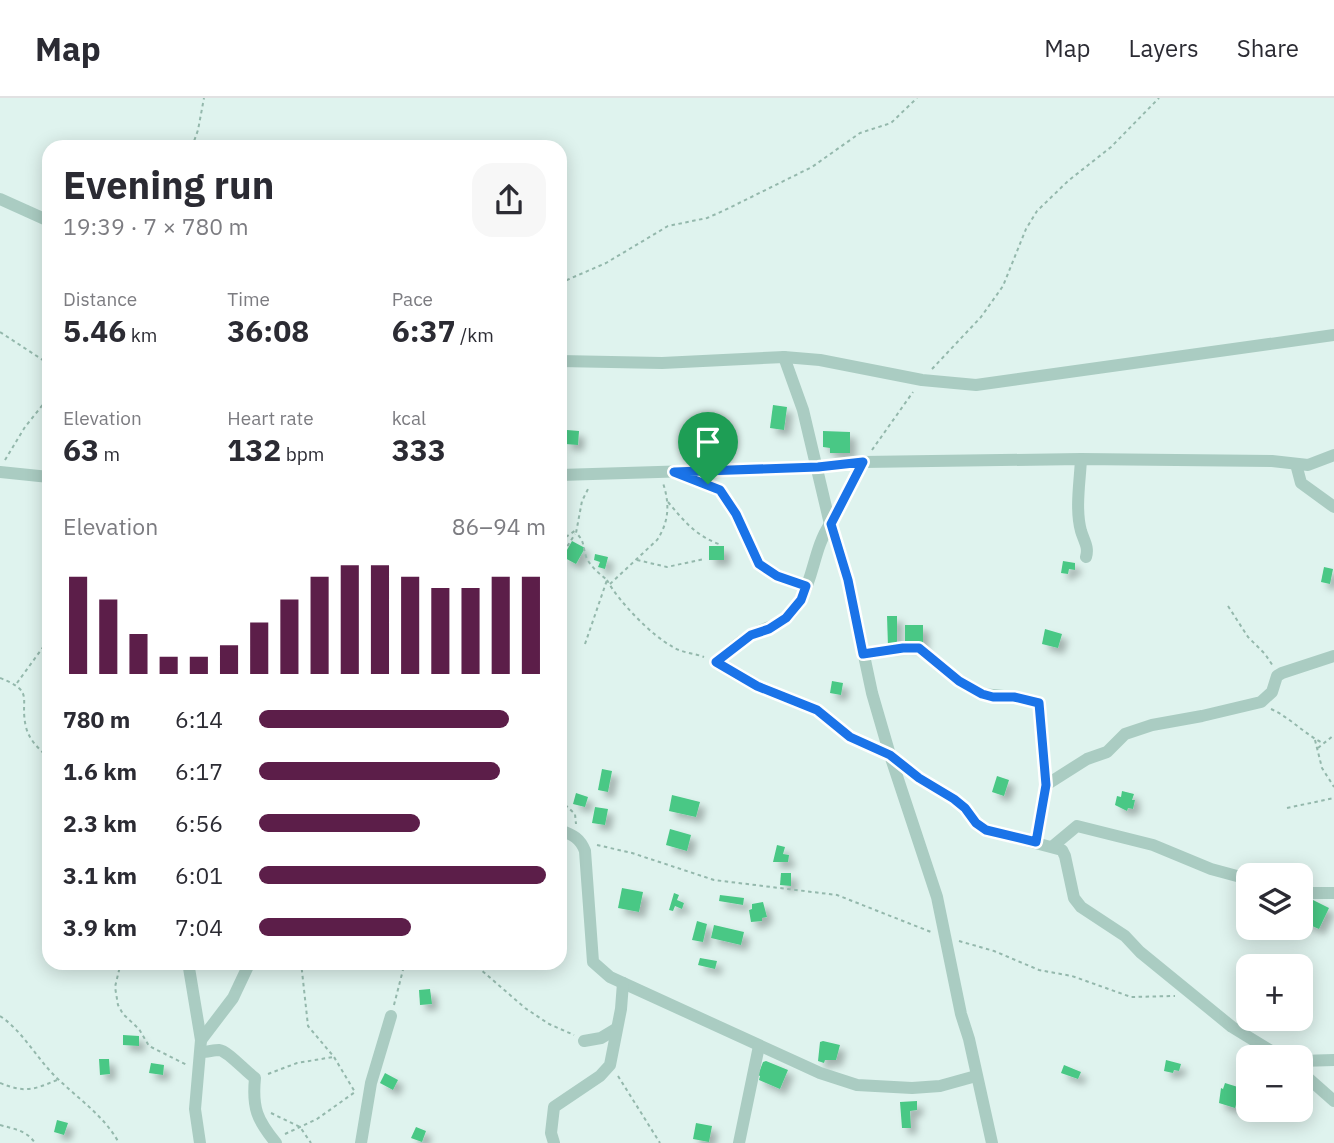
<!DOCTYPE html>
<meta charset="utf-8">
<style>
body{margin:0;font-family:"IBM Plex Sans",sans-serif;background:#f7f7f7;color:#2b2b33;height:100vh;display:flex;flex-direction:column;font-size:26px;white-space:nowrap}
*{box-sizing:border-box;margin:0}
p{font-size:23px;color:#7c7c81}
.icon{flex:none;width:38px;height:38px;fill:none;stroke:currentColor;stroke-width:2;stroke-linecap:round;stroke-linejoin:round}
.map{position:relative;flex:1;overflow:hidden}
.details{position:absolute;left:42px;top:42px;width:525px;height:830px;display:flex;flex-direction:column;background:#fff;border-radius:21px;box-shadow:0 4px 18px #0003}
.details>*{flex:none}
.controls{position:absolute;left:1236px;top:765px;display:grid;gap:14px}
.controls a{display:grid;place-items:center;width:77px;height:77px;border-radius:14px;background:#fff;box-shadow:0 4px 18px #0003;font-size:35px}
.pin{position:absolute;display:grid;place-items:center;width:60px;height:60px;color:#fff;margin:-72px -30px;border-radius:50% 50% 50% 0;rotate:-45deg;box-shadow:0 0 7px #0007}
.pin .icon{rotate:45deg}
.round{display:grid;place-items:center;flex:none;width:74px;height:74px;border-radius:21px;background:#f7f7f7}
.summary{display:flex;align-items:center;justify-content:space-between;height:119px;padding:0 21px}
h1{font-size:38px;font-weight:800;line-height:52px}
.figures{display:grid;grid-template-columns:repeat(3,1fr);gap:10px;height:119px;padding:7px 21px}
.figures div{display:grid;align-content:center}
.figures b{font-size:30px;font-weight:800}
.figures small{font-size:19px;font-weight:400}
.figures p{font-size:19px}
.chart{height:196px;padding:14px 21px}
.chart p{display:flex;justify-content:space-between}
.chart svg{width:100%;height:126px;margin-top:7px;stroke:#5c1e49;stroke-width:6}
ul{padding:0 21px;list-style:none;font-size:23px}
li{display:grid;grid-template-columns:112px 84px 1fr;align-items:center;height:52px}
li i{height:18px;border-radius:9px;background:#5c1e49}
header{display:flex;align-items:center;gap:42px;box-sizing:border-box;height:98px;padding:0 35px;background:#fff;border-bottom:2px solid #e1e1e2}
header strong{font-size:33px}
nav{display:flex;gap:38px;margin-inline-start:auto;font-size:24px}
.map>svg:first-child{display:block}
.building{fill:#49c885;filter:url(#shadow)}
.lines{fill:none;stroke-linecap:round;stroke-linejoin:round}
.path{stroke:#94b8ac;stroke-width:2;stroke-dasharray:3.5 3.5;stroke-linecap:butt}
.minor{stroke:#aaccc2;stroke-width:12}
.route-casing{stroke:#fff;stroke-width:14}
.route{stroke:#1a73e8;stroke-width:9}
</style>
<header>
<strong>Map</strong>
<nav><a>Map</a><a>Layers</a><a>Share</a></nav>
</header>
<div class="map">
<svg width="1334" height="1045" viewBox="0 0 1334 1045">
<defs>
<filter id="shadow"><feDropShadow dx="6" dy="6" stdDeviation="3.5" flood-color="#0004"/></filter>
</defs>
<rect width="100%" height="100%" fill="#dff3ee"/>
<!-- building -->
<g class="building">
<polygon points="773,307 787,309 784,332 770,330"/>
<polygon points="567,332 579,333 578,347 565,346"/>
<polygon points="823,333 850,334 850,355 830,355 830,350 823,349"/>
<polygon points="572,443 585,450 576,466 563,459"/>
<rect x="709" y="448" width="15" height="14"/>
<polygon points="595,456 608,459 605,471 598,469 600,464 594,462"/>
<polygon points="1063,463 1075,465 1075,472 1069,471 1068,476 1061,475"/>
<polygon points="1324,469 1333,471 1330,486 1321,484"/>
<polygon points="887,518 897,518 897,548 888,548"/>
<rect x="905" y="527" width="18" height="20"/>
<polygon points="1045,531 1062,536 1058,550 1042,546"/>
<polygon points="832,583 843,585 841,597 830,595"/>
<polygon points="602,671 612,673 608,694 598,692"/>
<polygon points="997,678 1009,682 1004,698 992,694"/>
<polygon points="1122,693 1134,696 1132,702 1135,702 1133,711 1128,710 1127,713 1115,707 1117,698 1121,699"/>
<polygon points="576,695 588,699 585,709 573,706"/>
<polygon points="672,697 700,704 696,719 669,713"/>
<polygon points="595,709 608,711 605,727 592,725"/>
<polygon points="670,731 691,737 687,753 666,747"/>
<polygon points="777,747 785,749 783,756 789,757 788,764 773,764"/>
<polygon points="781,775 791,775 791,788 780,787"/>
<polygon points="622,790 643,794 639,814 618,810"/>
<polygon points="674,795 679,797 677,802 684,805 682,811 675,808 673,813 669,812"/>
<polygon points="720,797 744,800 743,807 719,803"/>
<polygon points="1313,802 1329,810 1319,831 1303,824"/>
<polygon points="763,804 767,819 762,820 762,823 751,824 749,812 752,811 752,806"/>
<polygon points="697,823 707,826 703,844 692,842"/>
<polygon points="714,827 744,834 741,847 711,840"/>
<polygon points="700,860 717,863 715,871 698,867"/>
<polygon points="430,891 432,906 420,907 419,892"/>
<polygon points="123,937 139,938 139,948 123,947"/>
<polygon points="823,943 840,947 836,962 825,962 824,965 818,963 820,944"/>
<polygon points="99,961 109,961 110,976 100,977"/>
<polygon points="1166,962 1181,966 1179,973 1174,972 1173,975 1164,973"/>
<polygon points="766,963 788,972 780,991 759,982 760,978 758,977 763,964"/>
<polygon points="151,965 164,967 163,977 149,975"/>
<polygon points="1064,967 1081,974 1078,981 1061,975"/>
<polygon points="385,975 398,982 393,992 380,985"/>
<polygon points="1225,985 1241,990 1235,1010 1219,1005 1221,990 1223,991"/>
<polygon points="917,1003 917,1012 910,1013 911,1030 902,1030 900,1004"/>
<polygon points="57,1022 68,1025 64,1037 54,1034"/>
<polygon points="696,1025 712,1028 709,1044 693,1041"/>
<polygon points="416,1029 426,1033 422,1044 411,1040"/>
</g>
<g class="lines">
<!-- path -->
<g class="path">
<polyline points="192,49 198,32 204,0"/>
<polyline points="560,185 606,165 668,128 707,120 725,112 812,69 860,35 891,25 917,0"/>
<polyline points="0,234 49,266"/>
<polyline points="932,271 981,219 1003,188 1026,131 1037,113 1068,83 1111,49 1159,0"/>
<polyline points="872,352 913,294"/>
<polyline points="5,362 25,329 49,299"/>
<path d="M706,385L720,392L727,400C753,442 742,467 795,485"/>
<path d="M668,404C683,422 696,438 719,446"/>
<polyline points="840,410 856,378"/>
<polyline points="560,443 576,432"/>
<polyline points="560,460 575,436"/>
<polyline points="637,462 667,469 704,461"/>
<path d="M607,482C618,503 652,538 673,549C682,555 694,555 704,559"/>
<path d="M610,486L657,442C669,424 670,406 663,385"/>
<polyline points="1228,508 1248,539 1265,556 1273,568"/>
<path d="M585,546L607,482C600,476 592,470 587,461C582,450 586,444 576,435L582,403L589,389"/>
<polyline points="728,571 757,588 817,612 851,639 876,651"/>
<path d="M0,580C36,594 19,600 26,629C29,642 39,651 49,660"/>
<polyline points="17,585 49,541"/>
<path d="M1271,611C1291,620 1304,636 1323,645"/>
<polyline points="1315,642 1322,670 1334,689"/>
<polyline points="1318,650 1334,637"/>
<polyline points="560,702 575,716 576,726"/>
<polyline points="1287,710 1334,700"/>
<polyline points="597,747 632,755 714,782 837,797 931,834"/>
<polyline points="959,843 994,853 1039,872 1072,878 1131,899 1175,898"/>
<polyline points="121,864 115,889 118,907 123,916 139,931 149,948 187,967"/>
<polyline points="301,864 308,928 334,959 355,994"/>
<polyline points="472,864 525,910 549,926 574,937"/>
<polyline points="394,907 405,864"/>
<path d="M0,918C24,934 38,963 59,982C80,1002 105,1019 119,1045"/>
<polyline points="268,976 297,965 333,959"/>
<polyline points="618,978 660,1045"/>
<path d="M0,985C25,995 33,992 57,982"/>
<polyline points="271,1015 300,1029 311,1045"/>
<path d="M0,1027C14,1031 26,1032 35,1045"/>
<polyline points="285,1036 317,1021 355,994"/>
</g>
<!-- minor -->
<g class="minor">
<polyline points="0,101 49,123"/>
<polyline points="784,259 803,312 830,426 848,482 872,595 890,657 937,799 961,916 969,941 992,1045"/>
<polyline points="560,263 662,265 784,259 820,262 922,282 976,287 1334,237"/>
<path d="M1081,361C1080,383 1075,411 1081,433C1084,443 1089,449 1086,459"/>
<polyline points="1296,366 1301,385 1334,409"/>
<polyline points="0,374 49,379"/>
<polyline points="560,377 818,369 863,364 1081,361 1272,363 1308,367 1334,357"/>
<polyline points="863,556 903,550 919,550 959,583 982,596 1014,599 1039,605 1046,687"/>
<path d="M716,564C727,555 739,543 751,537C774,525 784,529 800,503C814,479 814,450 830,426"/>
<polyline points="892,660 919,680 954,701 965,710 976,725 986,732 1062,752 1065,758 1074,800 1081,809 1125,838 1140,854 1232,929 1281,959"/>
<path d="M560,732C573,737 580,740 585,753L593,864L610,879L820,975L857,987L912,990L940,988L976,978"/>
<polyline points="1036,744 1046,687 1087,661 1107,654 1125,636 1152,627 1202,618 1261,604 1272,594 1277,578 1282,575 1334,558"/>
<polyline points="1053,748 1077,728 1153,747 1211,771 1248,781"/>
<polyline points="1300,795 1334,795"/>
<polyline points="188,864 201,942 195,1011 200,1045"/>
<polyline points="201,942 233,900 250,864"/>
<polyline points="584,943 601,940 616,931"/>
<path d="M202,954C207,954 214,952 219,952C228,953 246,974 255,980C252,1010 257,1022 276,1045"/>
<polyline points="1300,963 1334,962"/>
<polyline points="1300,973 1334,1003"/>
<polyline points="361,1045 371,985 391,918"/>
<polyline points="554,1045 551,1035 554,1009 600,978 610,967 621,911 623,885"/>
<polyline points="739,1045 759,948"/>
</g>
</g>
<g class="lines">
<!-- route casing -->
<g class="route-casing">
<polygon id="route" points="863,364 831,426 848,482 863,556 903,550 919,550 959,583 982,596 993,599 1014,599 1039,605 1046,687 1036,744 986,732 976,725 965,710 954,701 919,680 890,657 850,639 817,612 757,588 716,564 751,537 769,531 786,520 801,502 806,488 777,478 759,466 736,416 720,392 674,374 818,369"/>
</g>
<!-- route -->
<use href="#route" class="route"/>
</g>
</svg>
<div class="controls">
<a><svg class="icon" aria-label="layers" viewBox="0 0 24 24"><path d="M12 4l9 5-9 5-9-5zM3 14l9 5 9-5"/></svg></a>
<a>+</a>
<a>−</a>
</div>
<div class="pin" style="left:708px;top:386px;background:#1e9e55"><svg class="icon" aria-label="arrive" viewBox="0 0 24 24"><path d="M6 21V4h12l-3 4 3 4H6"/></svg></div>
<section class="details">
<div class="summary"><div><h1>Evening run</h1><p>19:39 · 7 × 780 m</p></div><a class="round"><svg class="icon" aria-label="share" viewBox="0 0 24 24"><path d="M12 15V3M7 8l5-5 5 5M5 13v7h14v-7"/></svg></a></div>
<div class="figures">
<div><p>Distance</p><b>5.46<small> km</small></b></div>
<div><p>Time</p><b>36:08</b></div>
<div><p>Pace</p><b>6:37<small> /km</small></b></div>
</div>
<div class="figures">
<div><p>Elevation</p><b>63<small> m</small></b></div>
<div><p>Heart rate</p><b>132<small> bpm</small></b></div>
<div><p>kcal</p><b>333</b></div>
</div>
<div class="chart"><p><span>Elevation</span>86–94 m</p>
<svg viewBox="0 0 160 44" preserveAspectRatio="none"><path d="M5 44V10M15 44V18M25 44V30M35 44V38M45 44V38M55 44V34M65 44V26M75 44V18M85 44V10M95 44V6M105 44V6M115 44V10M125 44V14M135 44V14M145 44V10M155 44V10"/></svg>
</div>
<ul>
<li><b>780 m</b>6:14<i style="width:87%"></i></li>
<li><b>1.6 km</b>6:17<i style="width:84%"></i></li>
<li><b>2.3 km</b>6:56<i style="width:56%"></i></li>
<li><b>3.1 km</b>6:01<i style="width:100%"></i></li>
<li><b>3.9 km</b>7:04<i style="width:53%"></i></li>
</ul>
</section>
</div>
